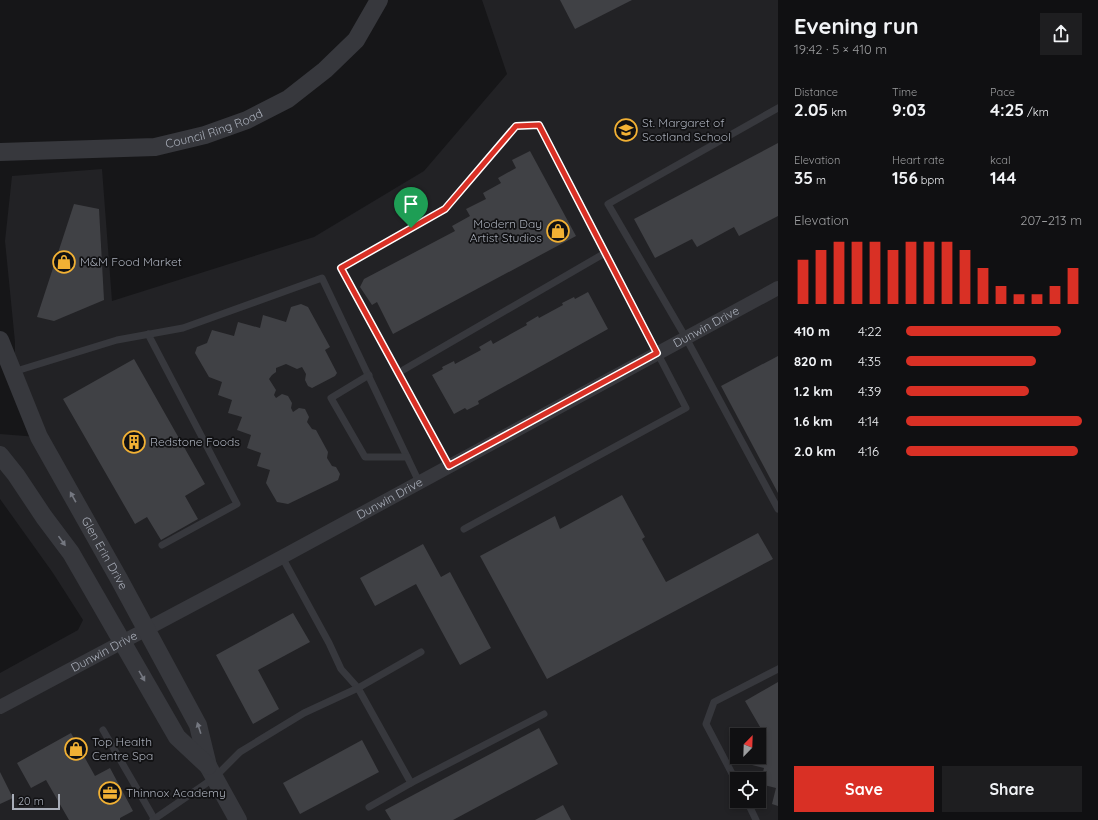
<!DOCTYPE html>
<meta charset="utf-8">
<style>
body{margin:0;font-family:Quicksand,sans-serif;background:#1e1e20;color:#f1f3f6;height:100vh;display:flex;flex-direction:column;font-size:15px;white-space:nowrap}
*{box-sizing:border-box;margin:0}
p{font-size:13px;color:#9c9d9f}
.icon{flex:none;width:22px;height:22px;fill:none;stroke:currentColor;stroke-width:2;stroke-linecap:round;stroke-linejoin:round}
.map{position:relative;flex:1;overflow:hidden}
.side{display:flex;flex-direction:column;background:#101012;width:320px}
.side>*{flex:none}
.needle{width:26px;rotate:23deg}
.controls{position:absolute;left:730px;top:728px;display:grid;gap:8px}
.controls a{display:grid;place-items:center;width:36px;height:36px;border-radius:0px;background:#101012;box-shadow:0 2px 6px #0003,0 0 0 1px #303032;font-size:20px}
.scale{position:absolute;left:12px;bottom:10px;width:48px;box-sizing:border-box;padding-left:4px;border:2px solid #a8adb8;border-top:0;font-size:11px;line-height:14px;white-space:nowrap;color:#a8adb8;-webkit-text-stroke:3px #111113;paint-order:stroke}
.pin{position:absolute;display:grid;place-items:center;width:34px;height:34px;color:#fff;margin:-41px -17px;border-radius:50% 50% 50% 0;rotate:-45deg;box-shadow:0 0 4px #0007}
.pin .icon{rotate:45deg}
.round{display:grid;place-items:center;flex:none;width:42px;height:42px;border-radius:0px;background:#1e1e20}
.summary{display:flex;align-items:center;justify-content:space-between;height:68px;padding:0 16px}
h1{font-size:22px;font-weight:800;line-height:30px}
.metrics{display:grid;grid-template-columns:repeat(3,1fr);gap:6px;height:68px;padding:4px 16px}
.metrics div{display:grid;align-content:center}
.metrics b{font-size:17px;font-weight:800}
.metrics small{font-size:11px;font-weight:400}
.metrics p{font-size:11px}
.chart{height:112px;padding:8px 16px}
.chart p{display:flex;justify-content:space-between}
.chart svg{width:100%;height:72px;margin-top:4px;stroke:#d93025;stroke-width:6}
.action{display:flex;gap:8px;margin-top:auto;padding:8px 16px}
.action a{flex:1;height:46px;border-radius:0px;background:#d93025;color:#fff;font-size:16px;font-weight:800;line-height:46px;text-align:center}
.action a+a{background:#1e1e20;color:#f1f3f6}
ul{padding:0 16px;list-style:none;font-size:13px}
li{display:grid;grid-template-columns:64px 48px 1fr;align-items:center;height:30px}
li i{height:10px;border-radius:5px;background:#d93025}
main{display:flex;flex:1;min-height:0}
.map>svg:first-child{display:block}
.built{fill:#222225;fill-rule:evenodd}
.building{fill:#404145}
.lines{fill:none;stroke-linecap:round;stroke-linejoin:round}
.service{stroke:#37383d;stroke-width:7}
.minor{stroke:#37383d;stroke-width:14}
.tertiary{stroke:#37383d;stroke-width:18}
.oneway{fill:#757881}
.route-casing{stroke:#fff;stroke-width:8}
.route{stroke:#d93025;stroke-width:5}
.labels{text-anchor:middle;stroke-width:3.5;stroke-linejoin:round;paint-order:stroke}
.poi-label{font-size:12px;fill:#a8adb8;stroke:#111113;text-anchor:start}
.street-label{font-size:12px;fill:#a8adb8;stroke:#111113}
</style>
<main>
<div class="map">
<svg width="778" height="820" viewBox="0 0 778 820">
<rect width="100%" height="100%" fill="#161618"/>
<!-- built -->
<path class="built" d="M482,0H778V820H0V673L78,630L83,620L53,573L0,499V434L38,437L15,354V342L5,241L12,176L102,169L112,301L314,237L424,171L507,74ZM737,735H759V757H737ZM737,779H759V801H737Z"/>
<!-- building -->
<g class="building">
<polygon points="560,0 632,0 575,29"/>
<polygon points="778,143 778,216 739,236 734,227 697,247 692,239 655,258 634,219"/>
<polygon points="530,151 576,236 393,334 377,302 372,305 360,287 364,279 455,231 452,226 470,216 466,209 486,199 483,193 501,183 498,178 516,168 512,160"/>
<polygon points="74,204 99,209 104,300 54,321 37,317"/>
<polygon points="588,292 608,329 478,401 479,404 467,410 465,408 454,414 432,375 443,369 442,367 454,361 455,364 481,350 479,347 491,340 493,344 527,325 526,323 538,316 539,318 563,305 562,303 574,297 575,299"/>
<polygon points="301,304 308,307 330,347 325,350 337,373 335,376 312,388 308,386 305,380 306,374 302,367 297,369 286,364 276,368 276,372 272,375 269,379 276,390 274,395 276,398 282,394 288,396 292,403 291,408 293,412 299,408 305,409 309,417 307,422 312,429 316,430 328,452 327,458 332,466 336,467 340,474 338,480 288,504 277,502 266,483 270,470 257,466 261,453 247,448 251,435 237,430 242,417 228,413 232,400 218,395 222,382 209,377 195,353 197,347 207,343 212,330 234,336 238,322 260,328 263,315 286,322 291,307"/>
<polygon points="778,356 778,493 721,386"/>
<polygon points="134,359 205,484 185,496 198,519 161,540 147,517 135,524 63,399"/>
<polygon points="622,495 645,537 642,539 666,582 758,533 773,559 547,679 480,556 555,516 560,529"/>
<polygon points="423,544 441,577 450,572 491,648 460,665 416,584 375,606 360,578"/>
<polygon points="293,613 310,642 258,670 279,709 253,724 216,655"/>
<polygon points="778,682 778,806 772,804 776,788 760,784 764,768 748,764 744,757 759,757 759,744 767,739 745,701"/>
<polygon points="539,728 558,764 453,820 391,820 385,810"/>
<polygon points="71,733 95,776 110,768 133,811 120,818 120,820 69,820 46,780 31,788 17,763"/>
<polygon points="362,740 379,772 300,814 283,783"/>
<polygon points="0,772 13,798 0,804"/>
<polygon points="563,805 571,820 535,820"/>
</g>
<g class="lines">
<!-- service -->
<g class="service">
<polyline points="778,108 608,204 686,338 778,509"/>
<polyline points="148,334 237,504 162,545"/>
<polyline points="13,372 117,340 183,328 322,278 419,482"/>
<polyline points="398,373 605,253"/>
<polyline points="369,375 331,398 365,457 407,457"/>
<polyline points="449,466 341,268 445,209 516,126 539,125 686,408 464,529"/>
<polyline points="282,557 329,643 341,669 358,688 411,783"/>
<polyline points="103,730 155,820"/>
<polyline points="737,783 706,724 714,702 778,669"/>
<polyline points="747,801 756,820"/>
<polyline points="369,807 411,783 544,714"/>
<polyline points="153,820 214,778 240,752 304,713 358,688 421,652"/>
</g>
<!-- minor -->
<path class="minor" id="s1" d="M0,707L282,557L778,288"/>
<!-- tertiary -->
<g class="tertiary">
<path id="s2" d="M0,152L155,147L205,135L247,120L288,99L325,70L356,40L379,0"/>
<path id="s3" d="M0,340L39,437L119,579L198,725L208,766L238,820"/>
<polyline points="0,455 16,475 44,517 71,553 177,737 208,766"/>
</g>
</g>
<!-- one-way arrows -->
<defs><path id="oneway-solid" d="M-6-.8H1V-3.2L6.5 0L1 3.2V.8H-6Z"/></defs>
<g class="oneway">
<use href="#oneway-solid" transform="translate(73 497) rotate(-119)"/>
<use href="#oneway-solid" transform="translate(62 541) rotate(54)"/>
<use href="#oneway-solid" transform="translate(142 676) rotate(60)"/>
<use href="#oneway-solid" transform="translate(199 728) rotate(-108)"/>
</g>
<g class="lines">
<!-- route casing -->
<g class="route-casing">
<polygon id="route" points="539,125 657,353 449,466 341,268 445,209 516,126"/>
</g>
<!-- route -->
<use href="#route" class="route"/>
</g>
<!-- icons -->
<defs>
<g id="school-ring" transform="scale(1.15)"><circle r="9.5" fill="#111113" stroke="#f2b134" stroke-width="1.5"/><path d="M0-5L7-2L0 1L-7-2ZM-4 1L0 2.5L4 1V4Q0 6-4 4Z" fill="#f2b134"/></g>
<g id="shop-ring" transform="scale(1.15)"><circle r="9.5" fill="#111113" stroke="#f2b134" stroke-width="1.5"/><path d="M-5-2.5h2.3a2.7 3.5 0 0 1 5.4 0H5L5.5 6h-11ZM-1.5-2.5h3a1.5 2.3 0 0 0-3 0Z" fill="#f2b134"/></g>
<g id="building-ring" transform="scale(1.15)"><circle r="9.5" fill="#111113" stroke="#f2b134" stroke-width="1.5"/><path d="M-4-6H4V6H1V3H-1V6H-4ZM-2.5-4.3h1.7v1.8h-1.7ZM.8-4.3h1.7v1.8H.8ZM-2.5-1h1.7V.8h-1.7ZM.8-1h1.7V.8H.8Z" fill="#f2b134"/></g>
<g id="office-ring" transform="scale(1.15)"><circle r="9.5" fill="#111113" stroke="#f2b134" stroke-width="1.5"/><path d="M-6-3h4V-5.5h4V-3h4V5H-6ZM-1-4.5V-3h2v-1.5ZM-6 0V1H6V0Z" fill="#f2b134"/></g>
</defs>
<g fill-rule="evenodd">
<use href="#school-ring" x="626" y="130"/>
<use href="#shop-ring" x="558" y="231"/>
<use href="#shop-ring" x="64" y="262"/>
<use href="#building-ring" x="134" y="442"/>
<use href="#shop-ring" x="76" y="749"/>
<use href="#office-ring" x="110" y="793"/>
</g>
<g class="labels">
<!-- poi labels -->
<g class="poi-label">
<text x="642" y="127">St. Margaret of<tspan x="642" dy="14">Scotland School</tspan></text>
<text x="542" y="228" text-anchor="end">Modern Day<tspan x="542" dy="14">Artist Studios</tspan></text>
<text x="80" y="266">M&amp;M Food Market</text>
<text x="150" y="446">Redstone Foods</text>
<text x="92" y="746">Top Health<tspan x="92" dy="14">Centre Spa</tspan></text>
<text x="126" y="797">Thinnox Academy</text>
</g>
<!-- street labels -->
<g class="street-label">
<text dy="4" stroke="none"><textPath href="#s2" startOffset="217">Council Ring Road</textPath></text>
<text dy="4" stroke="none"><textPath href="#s1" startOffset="802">Dunwin Drive</textPath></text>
<text dy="4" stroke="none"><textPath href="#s1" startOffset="442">Dunwin Drive</textPath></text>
<text dy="4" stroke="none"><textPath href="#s3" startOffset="238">Glen Erin Drive</textPath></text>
<text dy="4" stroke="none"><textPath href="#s1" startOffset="118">Dunwin Drive</textPath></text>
</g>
</g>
</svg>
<div class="controls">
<a><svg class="needle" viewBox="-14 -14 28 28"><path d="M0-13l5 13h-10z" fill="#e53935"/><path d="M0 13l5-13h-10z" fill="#9c9d9f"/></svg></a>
<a><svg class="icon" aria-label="locate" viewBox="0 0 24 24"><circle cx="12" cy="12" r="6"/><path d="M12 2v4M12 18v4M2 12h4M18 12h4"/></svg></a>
</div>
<div class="scale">20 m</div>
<div class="pin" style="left:411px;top:228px;background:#1e9e55"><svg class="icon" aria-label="arrive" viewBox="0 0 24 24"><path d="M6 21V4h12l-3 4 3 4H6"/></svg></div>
</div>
<section class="side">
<div class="summary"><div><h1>Evening run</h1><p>19:42 · 5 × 410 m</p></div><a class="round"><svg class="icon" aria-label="share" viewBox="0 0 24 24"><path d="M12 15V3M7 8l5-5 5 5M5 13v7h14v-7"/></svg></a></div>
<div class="metrics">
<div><p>Distance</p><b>2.05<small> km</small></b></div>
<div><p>Time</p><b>9:03</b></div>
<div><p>Pace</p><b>4:25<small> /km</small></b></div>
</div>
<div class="metrics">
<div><p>Elevation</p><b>35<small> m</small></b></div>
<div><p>Heart rate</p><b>156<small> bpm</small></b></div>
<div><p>kcal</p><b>144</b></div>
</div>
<div class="chart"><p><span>Elevation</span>207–213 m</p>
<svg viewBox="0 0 160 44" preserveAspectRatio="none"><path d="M5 44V17M15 44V11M25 44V6M35 44V6M45 44V6M55 44V11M65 44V6M75 44V6M85 44V6M95 44V11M105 44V22M115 44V33M125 44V38M135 44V38M145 44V33M155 44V22"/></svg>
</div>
<ul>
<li><b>410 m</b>4:22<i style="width:88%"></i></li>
<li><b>820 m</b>4:35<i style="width:74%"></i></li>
<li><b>1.2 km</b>4:39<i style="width:70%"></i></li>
<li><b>1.6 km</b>4:14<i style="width:100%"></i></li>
<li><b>2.0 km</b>4:16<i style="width:98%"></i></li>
</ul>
<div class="action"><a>Save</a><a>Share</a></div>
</section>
</main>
